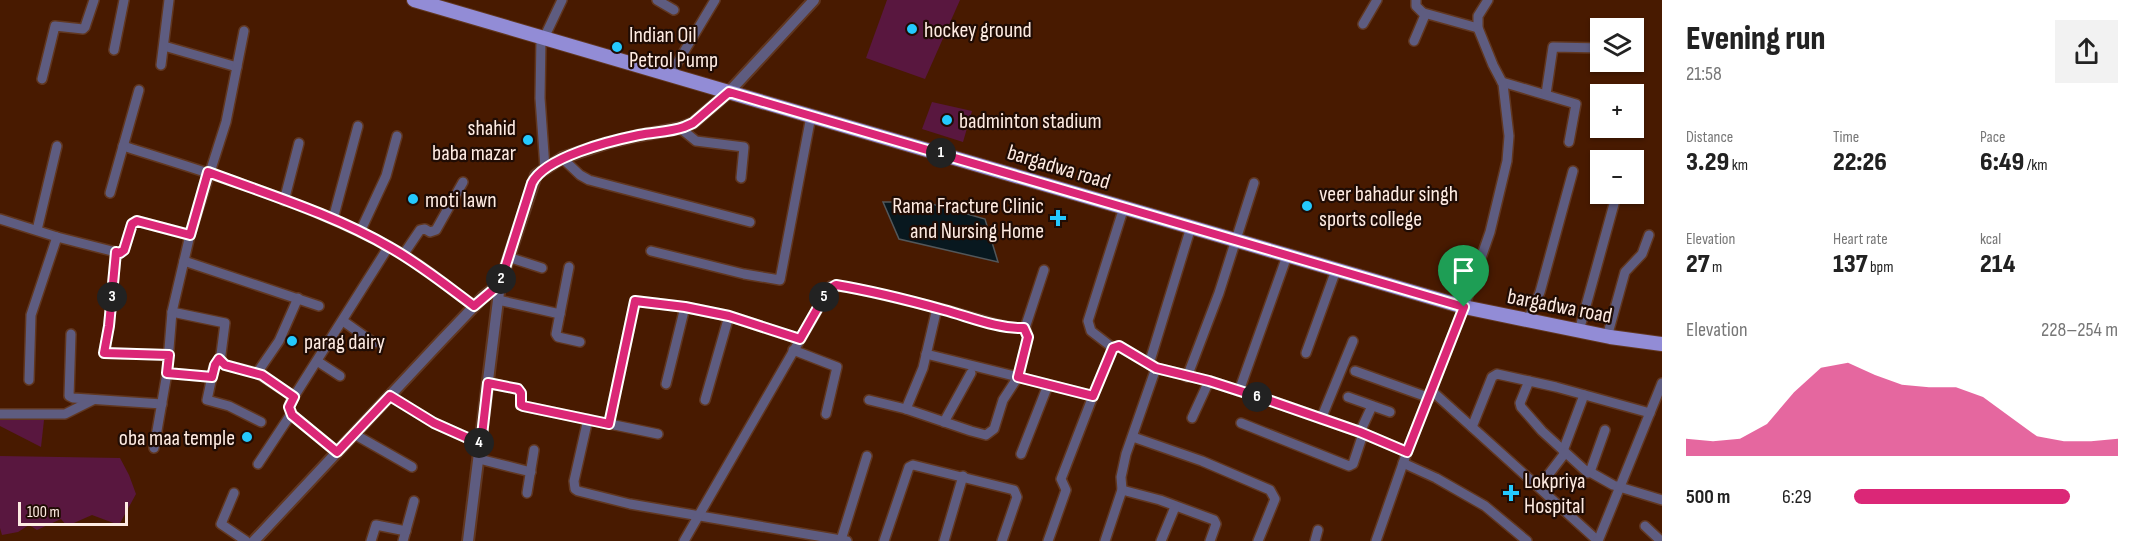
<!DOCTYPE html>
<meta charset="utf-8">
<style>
body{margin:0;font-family:"Sofia Sans Condensed",sans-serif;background:#f2f2f2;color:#222;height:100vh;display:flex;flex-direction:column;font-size:22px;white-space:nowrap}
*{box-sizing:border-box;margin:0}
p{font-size:20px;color:#767676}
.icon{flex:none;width:33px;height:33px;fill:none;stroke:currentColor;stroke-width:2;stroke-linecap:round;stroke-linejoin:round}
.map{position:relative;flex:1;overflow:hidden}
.panel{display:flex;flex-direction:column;background:#fff;width:480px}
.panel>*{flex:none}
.fabs{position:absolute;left:1590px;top:18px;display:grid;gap:12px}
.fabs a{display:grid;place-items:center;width:54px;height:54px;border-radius:0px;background:#fff;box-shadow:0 2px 4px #0004;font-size:30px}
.scale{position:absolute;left:18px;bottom:15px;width:110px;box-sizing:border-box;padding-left:6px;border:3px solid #feebe2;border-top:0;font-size:16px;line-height:21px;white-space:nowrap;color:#feebe2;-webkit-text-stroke:4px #200c04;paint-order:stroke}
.pin{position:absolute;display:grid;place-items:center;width:51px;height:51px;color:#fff;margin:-62px -26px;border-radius:50% 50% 50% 0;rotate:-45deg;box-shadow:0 0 6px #0007}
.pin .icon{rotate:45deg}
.km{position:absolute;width:30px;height:30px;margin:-15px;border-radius:50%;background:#222;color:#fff;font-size:16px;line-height:30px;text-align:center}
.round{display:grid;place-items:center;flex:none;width:63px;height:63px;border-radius:0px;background:#f2f2f2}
.summary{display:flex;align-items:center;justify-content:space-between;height:102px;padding:0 24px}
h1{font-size:33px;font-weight:800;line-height:45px}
.stats{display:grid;grid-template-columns:repeat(3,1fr);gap:9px;height:102px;padding:6px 24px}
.stats div{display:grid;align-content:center}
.stats b{font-size:26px;font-weight:800}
.stats small{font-size:16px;font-weight:400}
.stats p{font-size:16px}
.chart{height:168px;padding:12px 24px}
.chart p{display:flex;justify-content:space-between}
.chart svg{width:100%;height:108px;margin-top:6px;fill:#db2777;opacity:.7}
ul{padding:0 24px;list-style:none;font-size:20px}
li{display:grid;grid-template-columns:96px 72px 1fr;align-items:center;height:45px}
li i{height:15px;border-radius:8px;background:#db2777}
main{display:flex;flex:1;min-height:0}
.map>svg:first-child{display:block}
.green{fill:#59173f}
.water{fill:#08181f;stroke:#52575a;stroke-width:1.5}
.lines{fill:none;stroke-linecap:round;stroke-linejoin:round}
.minor-casing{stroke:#613720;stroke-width:12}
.tertiary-casing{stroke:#613720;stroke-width:14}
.primary-casing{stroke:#613720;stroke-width:16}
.minor{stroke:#5e5c80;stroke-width:9}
.tertiary{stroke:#5e5c80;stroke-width:10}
.primary{stroke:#928cd6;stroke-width:14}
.route-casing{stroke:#fff;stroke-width:12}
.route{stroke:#db2777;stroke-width:8}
.poi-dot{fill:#24c9fe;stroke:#200c04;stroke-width:2}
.labels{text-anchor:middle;stroke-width:4.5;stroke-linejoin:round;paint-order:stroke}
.poi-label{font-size:22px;fill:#feebe2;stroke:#200c04;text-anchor:start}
.street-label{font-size:22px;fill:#feebe2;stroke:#200c04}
</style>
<main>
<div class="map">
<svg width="1662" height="541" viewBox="0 0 1662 541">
<rect width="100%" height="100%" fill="#481a00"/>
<!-- green -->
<g class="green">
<polygon points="887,0 960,0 925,79 866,58"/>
<polygon points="932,102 972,111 963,142 922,129"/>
<polygon points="0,419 44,420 41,447 0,426"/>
<polygon points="0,456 120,458 129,475 136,494 119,525 92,515 67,526 61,519 37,530 29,525 18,532 2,535 0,528"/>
</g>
<!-- water -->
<polygon class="water" points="883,202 925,202 985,219 998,262 899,239"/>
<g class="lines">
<!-- minor casing -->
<g class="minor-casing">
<g id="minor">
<polyline points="657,0 674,10"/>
<polyline points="1424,13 1478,28"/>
<polyline points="1363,24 1377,0"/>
<polyline points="541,38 540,98 545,168"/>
<polyline points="544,38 562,0"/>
<polyline points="1414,41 1425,15 1416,6 1416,0"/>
<polyline points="164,46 237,67"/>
<polyline points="114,50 124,0"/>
<polyline points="161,65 169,0"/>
<polyline points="670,75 715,0"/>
<polyline points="42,79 55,26 83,29 85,27 94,0"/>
<polyline points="1502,82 1576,104 1569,142"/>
<polyline points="1546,94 1553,47 1600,48"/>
<polyline points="680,128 696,141 744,147 741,178"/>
<path d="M123,146C213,174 305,202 388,246C419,262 446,286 474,306"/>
<polyline points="562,158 580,175 589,180 750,222"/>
<polyline points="110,193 139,90"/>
<polyline points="284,201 299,143"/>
<polyline points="0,219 57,237 120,253 124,250 132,224 137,221 190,235"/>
<polyline points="333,219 358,126"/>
<polyline points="37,230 57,146"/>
<polyline points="360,232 386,176 397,136"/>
<polyline points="651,251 744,274 780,280 811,116"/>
<polyline points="116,252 109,326 104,353 169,355"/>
<polyline points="403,255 420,230 425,229 430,232 436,230 463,182"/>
<polyline points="508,257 542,268"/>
<polyline points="184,261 319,306"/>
<polyline points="569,267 556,334 558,337 580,342"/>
<polyline points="498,300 560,314"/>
<polyline points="172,312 225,323 220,362 225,365 257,373 294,397"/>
<polyline points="1528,320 1540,292 1573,171"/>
<polyline points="343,321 374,343"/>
<polyline points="1025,328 1028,337 1018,377 1093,396 1113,348 1119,346 1156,368 1209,381 1271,401 1360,432 1407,452"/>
<polyline points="1579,331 1614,204"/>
<polyline points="71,334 69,396 73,398 162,404"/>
<polyline points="1607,337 1625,272 1642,254 1649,235"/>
<polyline points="1113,348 1091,331 1088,321 1124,207"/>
<polyline points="793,350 837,367 826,414"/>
<polyline points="1306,353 1336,270"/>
<polyline points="219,359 214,367 207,400 229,406 261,422"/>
<polyline points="317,361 340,376"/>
<polyline points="1149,364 1191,227"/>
<polyline points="1355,371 1430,398"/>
<polyline points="167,373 212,377"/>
<polyline points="257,373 279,341 298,298"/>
<polyline points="1187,377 1219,293 1254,183"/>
<polyline points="29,380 31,315 57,237"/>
<polyline points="1529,381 1520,403 1521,407 1542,431 1588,473 1590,472 1605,430"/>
<polyline points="488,383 518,389 521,393 521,405 523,406 658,434"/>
<polyline points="666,384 685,307"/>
<polyline points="1239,391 1287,256"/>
<polyline points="1432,391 1598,541"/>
<polyline points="390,396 434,423 481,444"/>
<polyline points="1348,397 1390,412"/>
<polyline points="705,400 729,316"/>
<polyline points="869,400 906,409 971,431 986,435 994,429 1003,400 1018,377 926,354"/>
<polyline points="906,409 923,368 937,308"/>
<polyline points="0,414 65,414 93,400"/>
<polyline points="1192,418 1209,381"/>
<polyline points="588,419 574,481 575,489 578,491 630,504 847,541"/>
<polyline points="1321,419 1353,341"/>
<polyline points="944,422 971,373"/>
<polyline points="1241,423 1349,466 1353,464 1363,434"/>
<polyline points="609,424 635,301 685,307 729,316 799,339"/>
<polyline points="1472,427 1492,377 1497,374 1556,387 1650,413"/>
<polyline points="1360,432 1372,406"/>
<polyline points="354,434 412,467"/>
<polyline points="1133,437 1202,461 1270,490 1275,499 1258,541"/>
<polyline points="154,448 167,373 172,312 190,235 226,122 244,31"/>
<polyline points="1563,451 1584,395"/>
<polyline points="337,452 292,415 289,407 290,403 389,246"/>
<polyline points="1021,454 1048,385"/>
<polyline points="479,459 531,472"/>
<polyline points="1403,463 1436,478 1485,506 1527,541"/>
<polyline points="258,464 291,414"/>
<polyline points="1590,472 1613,485 1662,500"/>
<polyline points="1539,487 1565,453"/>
<polyline points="1122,490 1160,500 1214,520 1216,524 1210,541"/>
<polyline points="234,493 221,524 246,541"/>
<polyline points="527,493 534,450"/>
<polyline points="1645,526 1661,541"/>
<polyline points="841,540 867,456"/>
<polyline points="371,541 376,525 406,531"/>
<polyline points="403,541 414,501"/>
<polyline points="684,541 831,286 849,287 943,309 996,324 1015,328 1025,328 1044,270"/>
<polyline points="884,541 909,467 913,465 1014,490 1017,497 1002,541"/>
<polyline points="944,541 963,476"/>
<polyline points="1048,541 1066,490 1061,479 1093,396"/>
<polyline points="1105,541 1122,490 1121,477 1126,454 1156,368"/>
<polyline points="1161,541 1175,507"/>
<polyline points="1315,541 1318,530"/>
<polyline points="1376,541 1407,452 1464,307 1490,232 1507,161 1509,136 1503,84 1493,65 1478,28 1478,16 1488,0"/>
<polyline points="1598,541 1662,383"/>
</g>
</g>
<!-- tertiary casing -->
<g class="tertiary-casing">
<g id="tertiary">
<polyline points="254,541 441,341 483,297 500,284"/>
<polyline points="468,541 500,284 536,175 562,158 607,143 637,136 680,128 693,123 729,92 814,0"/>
</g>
</g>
<!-- primary casing -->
<g class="primary-casing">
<polyline id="primary" points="414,0 1464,307 1610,337 1662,344"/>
</g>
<!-- minor -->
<use href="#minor" class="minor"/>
<!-- tertiary -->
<use href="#tertiary" class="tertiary"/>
<!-- primary -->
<use href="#primary" class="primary"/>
</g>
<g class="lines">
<!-- route casing -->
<g class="route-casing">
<path id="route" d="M729,92C975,162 1219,237 1464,307L1407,452L1360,432L1271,401L1209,381L1156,368L1119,346L1113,348L1093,396L1018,377L1028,337L1024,328C998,329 970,317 944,310C908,300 872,291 836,285L828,290L800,339L729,316L685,307L635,301L609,424L523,406L521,405V393L518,389L488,383L481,444L434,423L390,396L337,452L292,415L289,407L294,397L262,375L225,365L219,359L215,365L212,377L167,373L169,355L104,353L109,326L116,252L120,253L124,250L132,224L137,221L190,235L208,172C270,195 335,215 391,248C421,265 447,286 474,306L500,284L532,183C545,157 610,141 639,135C654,132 670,132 684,127L693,123Z"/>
</g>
<!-- route -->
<use href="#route" class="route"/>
</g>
<!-- markers -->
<g class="poi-dot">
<circle cx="912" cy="29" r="6"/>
<circle cx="617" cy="47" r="6"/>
<circle cx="947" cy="120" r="6"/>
<circle cx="528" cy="140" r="6"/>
<circle cx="413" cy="199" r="6"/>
<circle cx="1307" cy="206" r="6"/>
<path d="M1055 209h6v6h6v6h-6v6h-6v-6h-6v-6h6z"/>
<circle cx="292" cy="341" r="6"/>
<circle cx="247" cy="437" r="6"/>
<path d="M1508 484h6v6h6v6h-6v6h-6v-6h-6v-6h6z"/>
</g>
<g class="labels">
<!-- poi labels -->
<g class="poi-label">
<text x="924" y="37">hockey ground</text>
<text x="629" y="42">Indian Oil<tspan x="629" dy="25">Petrol Pump</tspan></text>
<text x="959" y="128">badminton stadium</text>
<text x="516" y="135" text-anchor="end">shahid<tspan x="516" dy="25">baba mazar</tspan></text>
<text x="1319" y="201">veer bahadur singh<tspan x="1319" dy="25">sports college</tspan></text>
<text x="425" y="207">moti lawn</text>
<text x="1044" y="213" text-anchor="end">Rama Fracture Clinic<tspan x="1044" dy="25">and Nursing Home</tspan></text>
<text x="304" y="349">parag dairy</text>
<text x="235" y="445" text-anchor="end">oba maa temple</text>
<text x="1524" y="488">Lokpriya<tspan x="1524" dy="25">Hospital</tspan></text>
</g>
<!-- street labels -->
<g class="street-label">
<text transform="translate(1059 166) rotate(17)" y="8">bargadwa road</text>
<text transform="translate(1560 305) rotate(11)" y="8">bargadwa road</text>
</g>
</g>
</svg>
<div class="fabs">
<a><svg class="icon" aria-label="layers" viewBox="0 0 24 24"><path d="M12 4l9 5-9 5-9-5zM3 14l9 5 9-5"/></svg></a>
<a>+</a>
<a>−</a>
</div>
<div class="scale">100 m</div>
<div class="pin" style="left:1464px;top:307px;background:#1e9e55"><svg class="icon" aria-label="arrive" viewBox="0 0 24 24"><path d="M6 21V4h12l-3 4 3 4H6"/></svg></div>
<b class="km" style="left:941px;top:153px">1</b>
<b class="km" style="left:501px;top:279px">2</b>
<b class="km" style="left:112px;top:297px">3</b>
<b class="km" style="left:479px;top:443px">4</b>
<b class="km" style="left:824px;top:297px">5</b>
<b class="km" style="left:1257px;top:397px">6</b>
</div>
<section class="panel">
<div class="summary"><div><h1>Evening run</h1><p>21:58</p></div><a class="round"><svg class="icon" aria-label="share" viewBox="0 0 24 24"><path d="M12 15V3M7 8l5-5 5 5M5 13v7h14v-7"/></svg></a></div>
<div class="stats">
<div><p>Distance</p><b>3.29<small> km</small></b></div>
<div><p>Time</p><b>22:26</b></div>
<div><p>Pace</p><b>6:49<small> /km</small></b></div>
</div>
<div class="stats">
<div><p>Elevation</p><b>27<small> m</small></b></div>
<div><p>Heart rate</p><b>137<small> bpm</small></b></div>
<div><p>kcal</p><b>214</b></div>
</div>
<div class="chart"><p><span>Elevation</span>228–254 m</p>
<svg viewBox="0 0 160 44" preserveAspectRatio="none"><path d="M0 44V37L10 38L20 37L30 31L40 18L50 8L60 6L70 11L80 15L90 16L100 16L110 20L120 28L130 36L140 38L150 38L160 37V44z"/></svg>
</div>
<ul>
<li><b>500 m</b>6:29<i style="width:82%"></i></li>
</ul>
</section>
</main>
